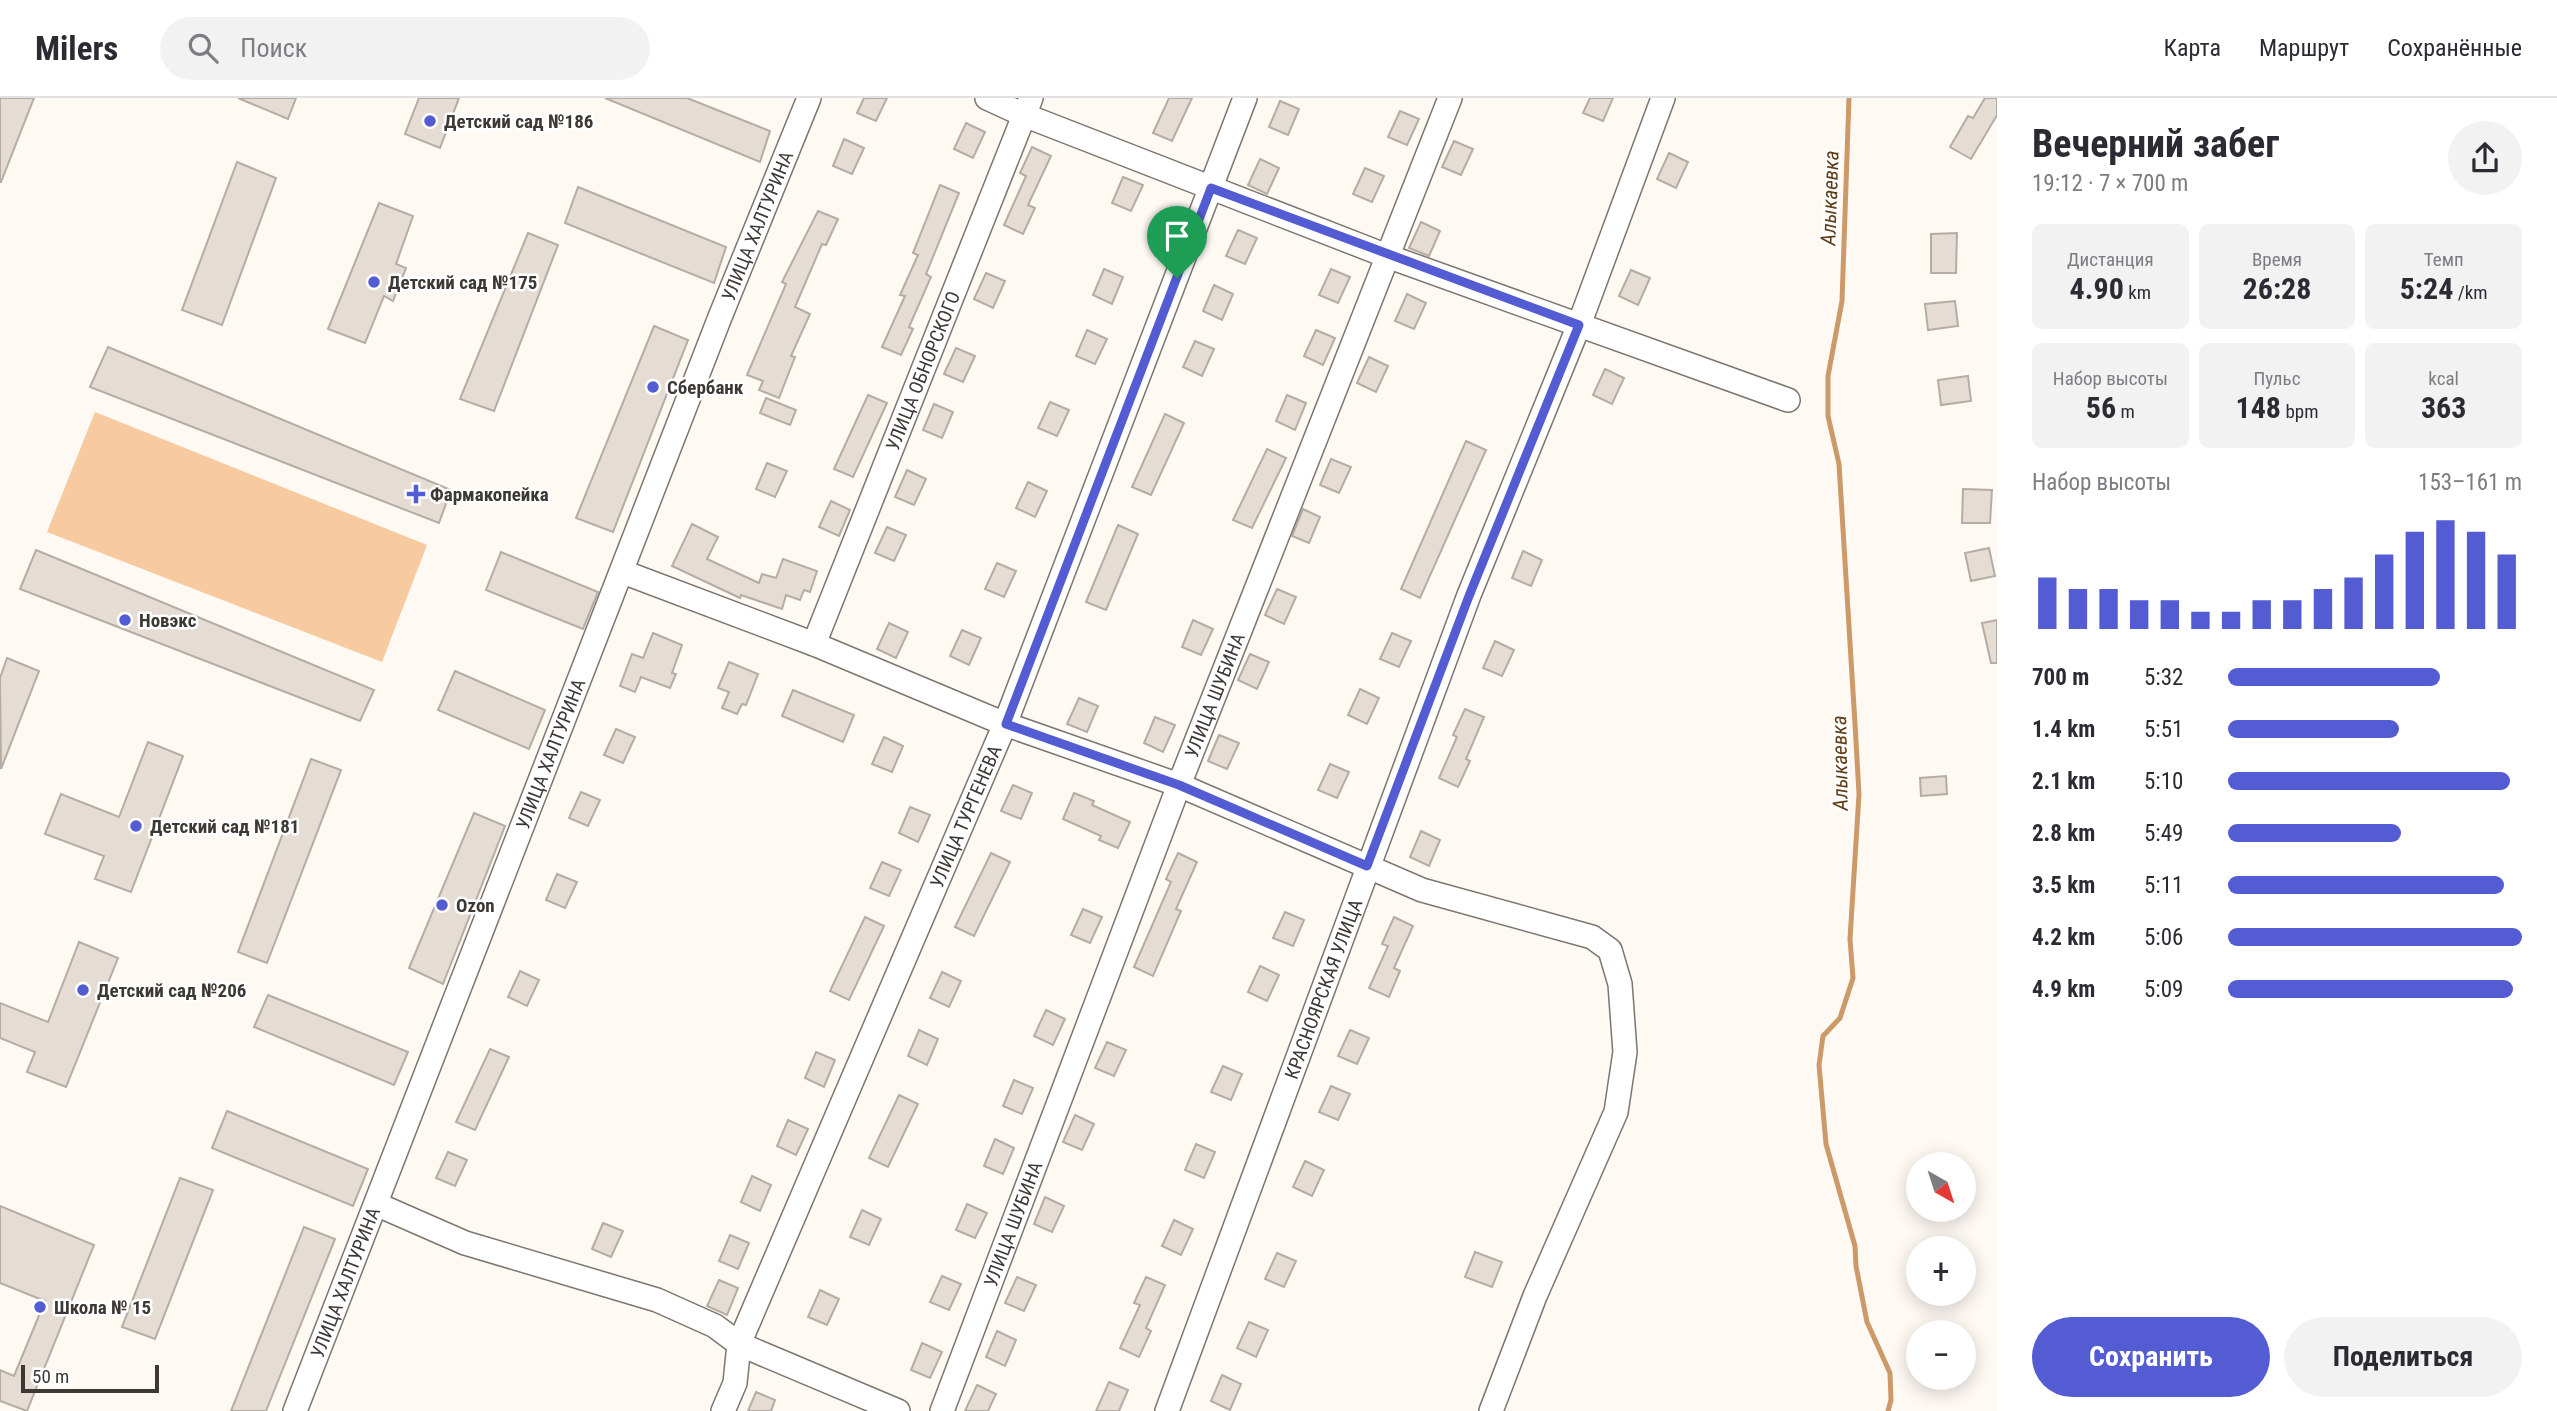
<!DOCTYPE html>
<html lang="ru">
<meta charset="utf-8">
<style>
body{margin:0;font-family:"Roboto Condensed",sans-serif;background:#f2f2f3;color:#2b2b33;height:100vh;display:flex;flex-direction:column;font-size:26px;white-space:nowrap}
*{box-sizing:border-box;margin:0}
p{font-size:23px;color:#7c7c81}
.icon{flex:none;width:38px;height:38px;fill:none;stroke:currentColor;stroke-width:2;stroke-linecap:round;stroke-linejoin:round}
.map{position:relative;flex:1;overflow:hidden}
.panel{display:flex;flex-direction:column;background:#fff;width:560px}
.panel>*{flex:none}
.needle{width:46px;rotate:141deg}
.buttons{position:absolute;left:1906px;top:1054px;display:grid;gap:14px}
.buttons a{display:grid;place-items:center;width:70px;height:70px;border-radius:50%;background:#fff;box-shadow:0 4px 18px #0003;font-size:35px}
.scale{position:absolute;left:21px;bottom:18px;width:138px;box-sizing:border-box;padding-left:7px;border:4px solid #3c3835;border-top:0;font-size:19px;line-height:24px;white-space:nowrap;color:#3c3835;-webkit-text-stroke:5px #fff;paint-order:stroke}
.pin{position:absolute;display:grid;place-items:center;width:60px;height:60px;color:#fff;margin:-72px -30px;border-radius:50% 50% 50% 0;rotate:-45deg;box-shadow:0 0 7px #0007}
.pin .icon{rotate:45deg}
.round{display:grid;place-items:center;flex:none;width:74px;height:74px;border-radius:37px;background:#f2f2f3}
.headline{display:flex;align-items:center;justify-content:space-between;height:119px;padding:0 35px}
h1{font-size:38px;font-weight:700;line-height:52px}
.metrics{display:grid;grid-template-columns:repeat(3,1fr);gap:10px;height:119px;padding:7px 35px}
.metrics div{display:grid;align-content:center;border-radius:10px;background:#f2f2f3;text-align:center}
.metrics b{font-size:30px;font-weight:700}
.metrics small{font-size:19px;font-weight:400}
.metrics p{font-size:19px}
.chart{height:196px;padding:14px 35px}
.chart p{display:flex;justify-content:space-between}
.chart svg{width:100%;height:126px;margin-top:7px;stroke:#535cd3;stroke-width:6}
.cta{display:flex;gap:14px;margin-top:auto;padding:14px 35px}
.cta a{flex:1;height:80px;border-radius:42px;background:#535cd3;color:#fff;font-size:28px;font-weight:700;line-height:80px;text-align:center}
.cta a+a{background:#f2f2f3;color:#2b2b33}
ul{padding:0 35px;list-style:none;font-size:23px}
li{display:grid;grid-template-columns:112px 84px 1fr;align-items:center;height:52px}
li i{height:18px;border-radius:9px;background:#535cd3}
header{display:flex;align-items:center;gap:42px;box-sizing:border-box;height:98px;padding:0 35px;background:#fff;border-bottom:2px solid #e1e1e2}
header strong{font-size:33px}
nav{display:flex;gap:38px;margin-inline-start:auto;font-size:24px}
.search{width:490px;height:63px;background:#f2f2f3;display:flex;align-items:center;gap:18px;box-sizing:border-box;padding:0 24px;border-radius:38px;color:#7c7c81;font-size:26px}
main{display:flex;flex:1;min-height:0}
.map>svg:first-child{display:block}
.green{fill:#f7ca9f}
.lines{fill:none;stroke-linecap:round;stroke-linejoin:round}
.stream{stroke:#cc9a69;stroke-width:5}
.building{fill:#e5dcd3;stroke:#b5aca4;stroke-width:2}
.street-casing{stroke:#7e756e;stroke-width:26}
.street{stroke:#fff;stroke-width:23}
.route-casing{stroke:#fff;stroke-width:14}
.route{stroke:#535cd3;stroke-width:9}
.poi-dot{fill:#535cd3;stroke:#fff;stroke-width:2.5}
.labels{text-anchor:middle;stroke-width:5;stroke-linejoin:round;paint-order:stroke}
.poi-label{font-size:19px;font-weight:bold;fill:#3c3835;stroke:#fff;text-anchor:start}
.street-label{font-size:19px;fill:#3c3835;stroke:#fff}
.water-label{font-size:21px;font-style:italic;fill:#5f3d17;stroke:#fff}
</style>
<header>
<strong>Milers</strong>
<div class="search"><svg class="icon" aria-label="search" viewBox="0 0 24 24"><circle cx="10" cy="10" r="6"/><path d="M15 15l6 6"/></svg>Поиск</div>
<nav><a>Карта</a><a>Маршрут</a><a>Сохранённые</a></nav>
</header>
<main>
<div class="map">
<svg width="1997" height="1313" viewBox="0 0 1997 1313">
<rect width="100%" height="100%" fill="#fef9f3"/>
<!-- green -->
<polygon class="green" points="95,314 427,447 382,564 47,434"/>
<g class="lines">
<!-- stream -->
<polyline class="stream" points="1849,0 1842,203 1828,278 1828,318 1839,366 1855,626 1859,696 1850,841 1853,880 1840,920 1823,938 1819,967 1826,1046 1855,1148 1856,1168 1867,1224 1890,1275 1891,1302 1888,1313"/>
</g>
<!-- building -->
<g class="building">
<polygon points="0,0 34,0 1,84 0,84"/>
<polygon points="238,0 296,0 288,21"/>
<polygon points="419,0 459,0 440,50 405,36"/>
<polygon points="605,0 687,0 770,33 760,64"/>
<polygon points="864,0 887,0 876,23 857,15"/>
<polygon points="1169,0 1192,0 1172,43 1153,35"/>
<polygon points="1590,0 1613,0 1603,23 1583,15"/>
<polygon points="1985,0 1997,0 1997,17 1971,61 1950,49 1968,18 1973,20"/>
<polygon points="1280,3 1299,11 1288,37 1269,29"/>
<polygon points="1400,13 1419,21 1407,47 1388,39"/>
<polygon points="966,25 985,34 973,60 954,51"/>
<polygon points="844,41 864,50 852,76 833,68"/>
<polygon points="1454,43 1473,51 1461,77 1442,69"/>
<polygon points="1032,49 1051,58 1028,107 1035,110 1023,136 1004,127 1026,78 1020,75"/>
<polygon points="1669,55 1688,64 1676,90 1657,81"/>
<polygon points="1260,61 1279,70 1267,96 1248,87"/>
<polygon points="237,64 276,80 222,227 182,212"/>
<polygon points="1365,70 1384,78 1372,104 1353,96"/>
<polygon points="1123,79 1143,87 1131,113 1112,105"/>
<polygon points="940,87 959,95 926,176 931,179 909,229 913,231 901,257 882,249 905,198 900,197 918,157 913,155"/>
<polygon points="578,89 726,149 714,185 565,125"/>
<polygon points="379,105 413,118 396,166 406,170 393,203 384,198 365,245 328,231"/>
<polygon points="818,113 838,121 826,147 822,146 795,209 810,216 791,258 795,259 779,300 759,292 763,283 747,277 786,186 782,184"/>
<polygon points="1421,124 1440,133 1429,158 1409,150"/>
<polygon points="1238,132 1257,140 1245,166 1226,158"/>
<polygon points="528,135 558,147 494,313 460,301"/>
<polygon points="1957,135 1956,175 1931,175 1931,136"/>
<polygon points="1104,171 1123,179 1112,206 1093,197"/>
<polygon points="1331,171 1350,179 1338,205 1319,197"/>
<polygon points="1631,172 1650,180 1638,207 1619,198"/>
<polygon points="986,175 1005,183 993,210 974,201"/>
<polygon points="1214,187 1233,196 1222,222 1203,213"/>
<polygon points="1407,196 1426,205 1414,231 1395,223"/>
<polygon points="1955,203 1958,228 1928,232 1925,206"/>
<polygon points="654,228 688,242 613,434 576,420"/>
<polygon points="1087,232 1107,241 1095,266 1076,258"/>
<polygon points="1316,232 1335,240 1323,267 1304,258"/>
<polygon points="1195,243 1214,251 1202,278 1183,269"/>
<polygon points="108,249 451,392 439,425 90,289"/>
<polygon points="956,250 975,258 963,284 944,276"/>
<polygon points="1369,259 1388,268 1376,294 1357,285"/>
<polygon points="1605,271 1624,280 1612,306 1593,297"/>
<polygon points="1968,278 1971,303 1941,307 1938,282"/>
<polygon points="868,297 887,305 853,379 834,371"/>
<polygon points="1287,297 1306,305 1295,332 1276,323"/>
<polygon points="766,300 796,312 790,327 760,315"/>
<polygon points="1050,304 1069,312 1057,338 1038,330"/>
<polygon points="934,306 953,314 942,340 923,332"/>
<polygon points="1165,316 1184,325 1151,397 1132,389"/>
<polygon points="1466,343 1486,352 1420,500 1401,491"/>
<polygon points="1267,351 1286,360 1252,430 1233,422"/>
<polygon points="1331,361 1351,369 1339,395 1320,387"/>
<polygon points="767,365 787,373 775,399 756,391"/>
<polygon points="907,372 926,381 914,407 895,399"/>
<polygon points="1028,384 1047,393 1035,419 1016,410"/>
<polygon points="1963,391 1992,392 1990,425 1962,425"/>
<polygon points="831,403 850,412 839,438 819,429"/>
<polygon points="1303,411 1320,419 1309,445 1292,438"/>
<polygon points="692,426 718,439 707,461 759,485 762,476 776,480 783,461 817,473 810,494 804,492 800,502 786,497 782,511 741,497 740,500 672,468"/>
<polygon points="1118,427 1138,436 1106,512 1086,504"/>
<polygon points="887,429 906,437 894,463 875,455"/>
<polygon points="1989,450 1995,478 1971,483 1965,455"/>
<polygon points="36,452 374,592 360,623 20,491"/>
<polygon points="1523,453 1542,462 1531,488 1512,480"/>
<polygon points="501,454 598,494 583,531 486,492"/>
<polygon points="997,465 1016,473 1004,499 985,491"/>
<polygon points="1277,491 1296,499 1284,526 1265,517"/>
<polygon points="1193,522 1213,531 1201,557 1182,549"/>
<polygon points="1997,522 1997,565 1991,565 1982,525"/>
<polygon points="889,525 908,534 896,560 877,551"/>
<polygon points="962,532 981,540 969,567 950,558"/>
<polygon points="653,535 682,547 672,575 676,576 670,590 641,579 635,594 620,588 632,556 643,560"/>
<polygon points="1392,535 1411,543 1399,569 1380,561"/>
<polygon points="1495,543 1514,552 1502,578 1483,570"/>
<polygon points="1250,556 1269,564 1257,591 1238,582"/>
<polygon points="7,560 39,573 1,671 0,580"/>
<polygon points="729,564 758,576 746,607 742,606 737,616 722,610 729,594 718,590"/>
<polygon points="455,573 545,612 529,651 438,612"/>
<polygon points="1360,591 1379,600 1367,626 1348,617"/>
<polygon points="793,592 854,617 843,644 782,618"/>
<polygon points="1079,600 1098,608 1087,634 1067,626"/>
<polygon points="1465,611 1484,619 1466,661 1470,663 1458,689 1439,680 1457,639 1453,637"/>
<polygon points="1155,619 1175,627 1163,654 1144,645"/>
<polygon points="616,631 635,639 623,665 604,657"/>
<polygon points="1219,637 1239,645 1227,671 1208,663"/>
<polygon points="884,639 903,648 892,674 872,666"/>
<polygon points="148,644 183,658 131,794 95,781 104,758 45,736 61,696 119,719"/>
<polygon points="311,661 341,672 267,865 238,854"/>
<polygon points="1330,666 1349,674 1337,700 1318,692"/>
<polygon points="1946,678 1947,696 1921,698 1920,680"/>
<polygon points="1013,687 1032,695 1021,721 1001,713"/>
<polygon points="581,694 600,702 588,728 569,720"/>
<polygon points="1074,695 1094,703 1092,707 1130,724 1118,750 1099,742 1101,738 1063,721"/>
<polygon points="910,709 930,717 918,744 899,735"/>
<polygon points="474,715 505,728 443,886 409,870"/>
<polygon points="1421,733 1440,742 1429,768 1410,759"/>
<polygon points="991,755 1010,764 974,838 955,829"/>
<polygon points="1178,755 1197,764 1176,811 1181,813 1153,878 1134,869 1171,784 1166,781"/>
<polygon points="882,764 901,772 889,798 870,790"/>
<polygon points="557,776 577,784 565,810 546,802"/>
<polygon points="1083,811 1102,819 1090,845 1071,837"/>
<polygon points="1285,814 1304,822 1293,848 1273,840"/>
<polygon points="865,819 884,828 849,902 830,893"/>
<polygon points="1394,819 1413,828 1394,870 1400,873 1389,899 1369,890 1388,848 1382,846"/>
<polygon points="79,844 118,860 66,989 27,974 35,954 0,940 0,905 48,924"/>
<polygon points="1260,868 1279,877 1267,903 1248,894"/>
<polygon points="520,873 539,882 527,908 508,899"/>
<polygon points="942,874 961,883 949,909 930,900"/>
<polygon points="268,897 408,954 394,987 254,929"/>
<polygon points="1046,912 1065,921 1053,947 1034,938"/>
<polygon points="919,932 938,941 927,967 908,958"/>
<polygon points="1350,932 1369,940 1357,966 1338,958"/>
<polygon points="1107,944 1126,952 1114,978 1095,970"/>
<polygon points="490,951 509,959 475,1032 456,1024"/>
<polygon points="816,954 835,962 824,989 805,980"/>
<polygon points="1223,968 1242,976 1231,1002 1211,994"/>
<polygon points="1014,982 1033,990 1022,1016 1003,1008"/>
<polygon points="1331,988 1350,996 1338,1022 1319,1014"/>
<polygon points="899,997 918,1006 888,1069 869,1060"/>
<polygon points="227,1013 368,1071 353,1108 212,1050"/>
<polygon points="1075,1017 1094,1026 1082,1052 1063,1044"/>
<polygon points="788,1022 808,1031 796,1057 777,1048"/>
<polygon points="995,1041 1014,1050 1003,1076 984,1068"/>
<polygon points="1196,1046 1215,1054 1204,1080 1185,1072"/>
<polygon points="448,1054 467,1062 455,1088 436,1080"/>
<polygon points="1305,1063 1324,1072 1312,1098 1293,1089"/>
<polygon points="752,1078 771,1087 760,1113 741,1104"/>
<polygon points="180,1080 213,1092 155,1241 122,1229"/>
<polygon points="1045,1099 1064,1108 1052,1134 1034,1126"/>
<polygon points="967,1106 987,1115 975,1140 956,1132"/>
<polygon points="0,1108 94,1147 27,1313 0,1303 0,1272 14,1278 45,1203 0,1185"/>
<polygon points="862,1112 881,1121 869,1147 850,1139"/>
<polygon points="1174,1122 1193,1131 1181,1157 1162,1148"/>
<polygon points="603,1125 623,1133 611,1159 592,1151"/>
<polygon points="304,1129 335,1141 266,1313 231,1313"/>
<polygon points="730,1137 749,1145 738,1171 719,1163"/>
<polygon points="1475,1154 1502,1164 1492,1189 1465,1179"/>
<polygon points="1277,1155 1296,1163 1284,1189 1265,1181"/>
<polygon points="942,1178 961,1186 949,1212 930,1204"/>
<polygon points="1017,1179 1036,1187 1024,1213 1005,1205"/>
<polygon points="1146,1179 1165,1187 1146,1230 1151,1233 1139,1259 1120,1250 1140,1207 1134,1205"/>
<polygon points="719,1182 738,1190 727,1217 707,1208"/>
<polygon points="820,1192 839,1201 827,1227 808,1219"/>
<polygon points="1249,1224 1268,1232 1256,1259 1237,1250"/>
<polygon points="997,1233 1016,1242 1005,1268 986,1259"/>
<polygon points="922,1245 942,1254 930,1280 911,1272"/>
<polygon points="1222,1277 1241,1286 1230,1312 1211,1303"/>
<polygon points="1109,1284 1128,1292 1119,1313 1096,1313"/>
<polygon points="977,1287 996,1296 988,1313 965,1313"/>
<polygon points="756,1294 775,1302 771,1313 748,1313"/>
</g>
<g class="lines">
<!-- street casing -->
<g class="street-casing">
<g id="street">
<polyline points="987,0 1024,17 1387,158 1788,302"/>
<polyline points="623,474 814,546 1005,626 1179,687 1422,792 1592,839 1610,852 1620,886 1625,954 1616,1014 1535,1198 1491,1313"/>
<path id="s1" d="M814,546L1031,0"/>
<polyline points="376,1106 465,1145 657,1202 715,1228 739,1246 898,1313"/>
<path id="s2" d="M295,1313L720,219L809,0"/>
<path id="s3" d="M723,1313L735,1285L739,1246L1005,626L1245,0"/>
<path id="s4" d="M942,1313L1179,687L1450,0"/>
<path id="s5" d="M1167,1313L1469,497L1579,227L1663,0"/>
</g>
</g>
<!-- street -->
<use href="#street" class="street"/>
</g>
<g class="lines">
<!-- route casing -->
<g class="route-casing">
<polygon id="route" points="1211,90 1579,227 1469,498 1367,768 1179,687 1006,626"/>
</g>
<!-- route -->
<use href="#route" class="route"/>
</g>
<!-- markers -->
<g class="poi-dot">
<circle cx="430" cy="23" r="7"/>
<circle cx="374" cy="184" r="7"/>
<circle cx="653" cy="289" r="7"/>
<path d="M412.5 385.5h7v7h7v7h-7v7h-7v-7h-7v-7h7z"/>
<circle cx="125" cy="522" r="7"/>
<circle cx="136" cy="728" r="7"/>
<circle cx="442" cy="807" r="7"/>
<circle cx="83" cy="892" r="7"/>
<circle cx="40" cy="1209" r="7"/>
</g>
<g class="labels">
<!-- poi labels -->
<g class="poi-label">
<text x="444" y="30">Детский сад №186</text>
<text x="388" y="191">Детский сад №175</text>
<text x="667" y="296">Сбербанк</text>
<text x="430" y="403">Фармакопейка</text>
<text x="139" y="529">Новэкс</text>
<text x="150" y="735">Детский сад №181</text>
<text x="456" y="814">Ozon</text>
<text x="97" y="899">Детский сад №206</text>
<text x="54" y="1216">Школа № 15</text>
</g>
<!-- street labels -->
<g class="street-label">
<text dy="7" stroke="none"><textPath href="#s2" startOffset="1272">УЛИЦА ХАЛТУРИНА</textPath></text>
<text dy="7" stroke="none"><textPath href="#s1" startOffset="294">УЛИЦА ОБНОРСКОГО</textPath></text>
<text dy="7" stroke="none"><textPath href="#s4" startOffset="766">УЛИЦА ШУБИНА</textPath></text>
<text dy="7" stroke="none"><textPath href="#s2" startOffset="705">УЛИЦА ХАЛТУРИНА</textPath></text>
<text dy="7" stroke="none"><textPath href="#s3" startOffset="644">УЛИЦА ТУРГЕНЕВА</textPath></text>
<text dy="7" stroke="none"><textPath href="#s5" startOffset="450">КРАСНОЯРСКАЯ УЛИЦА</textPath></text>
<text dy="7" stroke="none"><textPath href="#s4" startOffset="200">УЛИЦА ШУБИНА</textPath></text>
<text dy="7" stroke="none"><textPath href="#s2" startOffset="138">УЛИЦА ХАЛТУРИНА</textPath></text>
</g>
<!-- water labels -->
<g class="water-label">
<text transform="translate(1830 100) rotate(-88)" y="7">Алыкаевка</text>
<text transform="translate(1840 665) rotate(-91)" y="7">Алыкаевка</text>
</g>
</g>
</svg>
<div class="buttons">
<a><svg class="needle" viewBox="-14 -14 28 28"><path d="M0-13l5 13h-10z" fill="#e53935"/><path d="M0 13l5-13h-10z" fill="#7c7c81"/></svg></a>
<a>+</a>
<a>−</a>
</div>
<div class="scale">50 m</div>
<div class="pin" style="left:1177px;top:180px;background:#1e9e55"><svg class="icon" aria-label="arrive" viewBox="0 0 24 24"><path d="M6 21V4h12l-3 4 3 4H6"/></svg></div>
</div>
<section class="panel">
<div class="headline"><div><h1>Вечерний забег</h1><p>19:12 · 7 × 700 m</p></div><a class="round"><svg class="icon" aria-label="share" viewBox="0 0 24 24"><path d="M12 15V3M7 8l5-5 5 5M5 13v7h14v-7"/></svg></a></div>
<div class="metrics">
<div><p>Дистанция</p><b>4.90<small> km</small></b></div>
<div><p>Время</p><b>26:28</b></div>
<div><p>Темп</p><b>5:24<small> /km</small></b></div>
</div>
<div class="metrics">
<div><p>Набор высоты</p><b>56<small> m</small></b></div>
<div><p>Пульс</p><b>148<small> bpm</small></b></div>
<div><p>kcal</p><b>363</b></div>
</div>
<div class="chart"><p><span>Набор высоты</span>153–161 m</p>
<svg viewBox="0 0 160 44" preserveAspectRatio="none"><path d="M5 44V26M15 44V30M25 44V30M35 44V34M45 44V34M55 44V38M65 44V38M75 44V34M85 44V34M95 44V30M105 44V26M115 44V18M125 44V10M135 44V6M145 44V10M155 44V18"/></svg>
</div>
<ul>
<li><b>700 m</b>5:32<i style="width:72%"></i></li>
<li><b>1.4 km</b>5:51<i style="width:58%"></i></li>
<li><b>2.1 km</b>5:10<i style="width:96%"></i></li>
<li><b>2.8 km</b>5:49<i style="width:59%"></i></li>
<li><b>3.5 km</b>5:11<i style="width:94%"></i></li>
<li><b>4.2 km</b>5:06<i style="width:100%"></i></li>
<li><b>4.9 km</b>5:09<i style="width:97%"></i></li>
</ul>
<div class="cta"><a>Сохранить</a><a>Поделиться</a></div>
</section>
</main>
